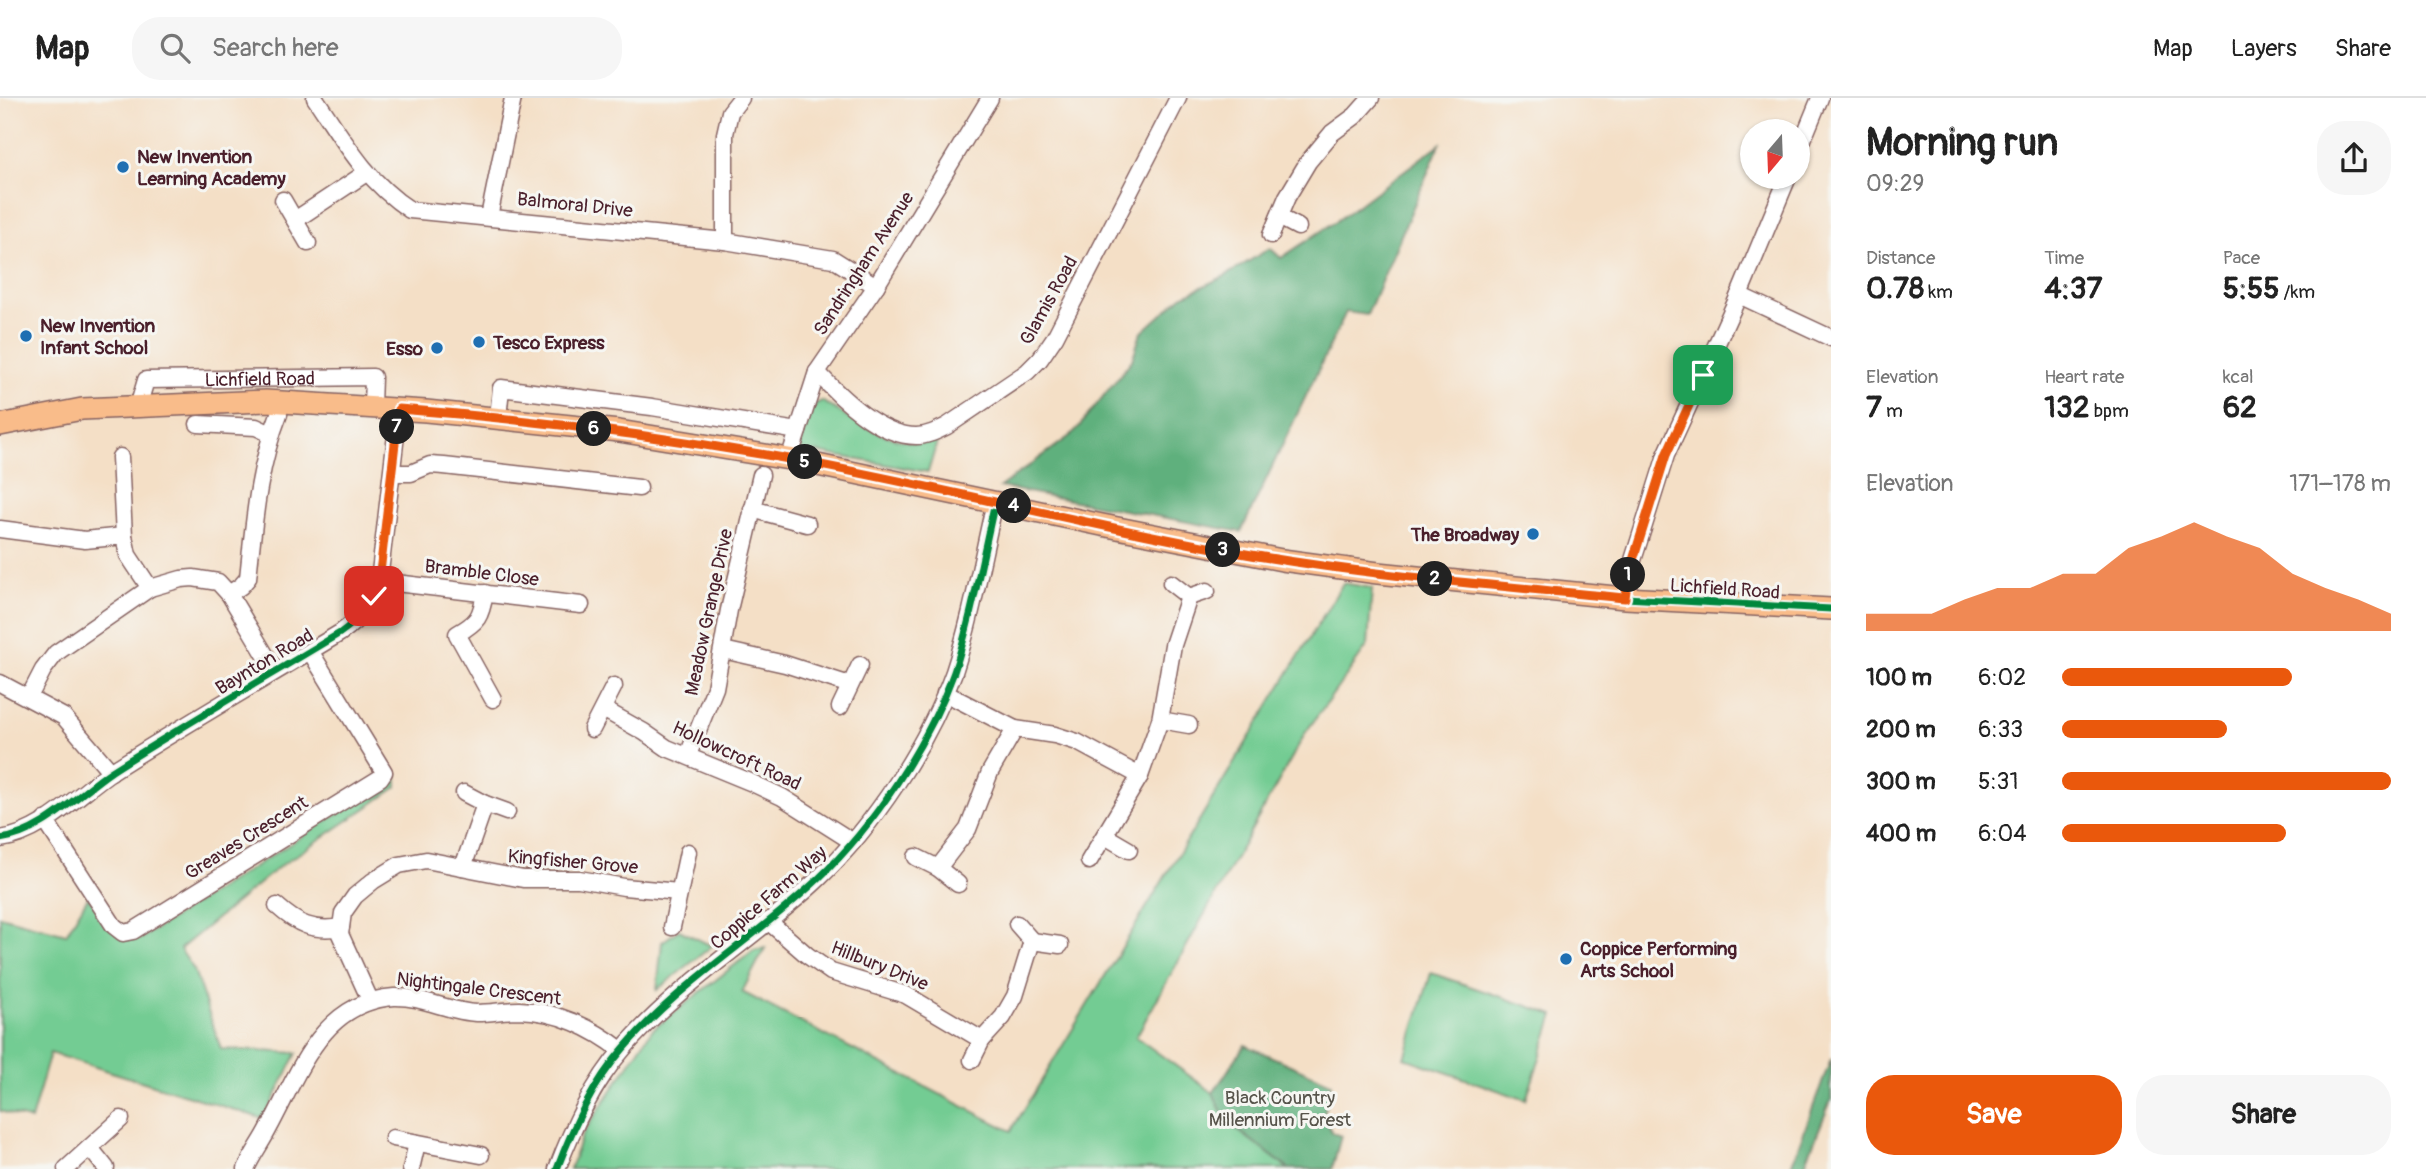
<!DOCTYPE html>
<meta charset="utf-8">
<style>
body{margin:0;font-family:Pangolin,sans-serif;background:#f6f6f6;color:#222;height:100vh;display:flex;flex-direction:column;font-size:26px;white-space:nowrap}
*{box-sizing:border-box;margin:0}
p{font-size:23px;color:#767676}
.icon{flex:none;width:38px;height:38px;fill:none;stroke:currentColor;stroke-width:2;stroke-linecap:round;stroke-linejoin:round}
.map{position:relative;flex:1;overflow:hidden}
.panel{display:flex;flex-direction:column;background:#fff;width:595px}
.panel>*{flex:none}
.needle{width:46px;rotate:199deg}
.controls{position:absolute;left:1740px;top:21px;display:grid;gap:14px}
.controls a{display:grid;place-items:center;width:70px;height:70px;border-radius:50%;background:#fff;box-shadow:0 2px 5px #0004;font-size:35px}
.pin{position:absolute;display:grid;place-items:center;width:60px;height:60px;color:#fff;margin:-30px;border-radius:14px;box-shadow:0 4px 10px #0006}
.km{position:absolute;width:35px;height:35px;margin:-18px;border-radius:50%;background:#222;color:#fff;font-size:19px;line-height:35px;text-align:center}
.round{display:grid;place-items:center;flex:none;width:74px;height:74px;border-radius:28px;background:#f6f6f6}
.summary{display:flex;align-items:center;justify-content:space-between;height:119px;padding:0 35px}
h1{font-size:38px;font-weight:700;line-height:52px}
.metrics{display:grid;grid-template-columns:repeat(3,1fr);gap:10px;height:119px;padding:7px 35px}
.metrics div{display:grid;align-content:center}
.metrics b{font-size:30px;font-weight:700}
.metrics small{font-size:19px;font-weight:400}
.metrics p{font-size:19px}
.chart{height:196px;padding:14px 35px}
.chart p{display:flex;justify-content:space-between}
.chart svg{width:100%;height:126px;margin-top:7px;fill:#ea580c;opacity:.7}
.primary-button{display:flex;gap:14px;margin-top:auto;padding:14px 35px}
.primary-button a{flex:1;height:80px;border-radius:28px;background:#ea580c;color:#fff;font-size:28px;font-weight:700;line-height:80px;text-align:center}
.primary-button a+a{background:#f6f6f6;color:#222}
ul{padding:0 35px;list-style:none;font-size:23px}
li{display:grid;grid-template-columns:112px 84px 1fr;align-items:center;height:52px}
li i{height:18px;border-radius:9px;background:#ea580c}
header{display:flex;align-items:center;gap:42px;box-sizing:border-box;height:98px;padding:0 35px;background:#fff;border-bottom:2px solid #e0e0e0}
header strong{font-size:33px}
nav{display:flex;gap:38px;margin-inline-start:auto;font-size:24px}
.search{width:490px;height:63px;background:#f6f6f6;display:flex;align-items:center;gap:18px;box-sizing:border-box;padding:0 24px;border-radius:28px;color:#767676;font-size:26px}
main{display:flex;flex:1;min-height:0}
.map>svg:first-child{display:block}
.green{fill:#73cc93;stroke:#5e765f;stroke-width:2}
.forest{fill:#5eb07d;stroke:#546854;stroke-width:2}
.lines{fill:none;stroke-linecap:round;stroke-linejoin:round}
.minor-casing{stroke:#866261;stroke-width:19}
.major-casing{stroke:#866261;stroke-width:24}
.minor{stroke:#fff;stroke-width:16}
.major{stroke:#f9bc8a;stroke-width:21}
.cycleway-casing{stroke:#f6f6f2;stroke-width:11}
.cycleway{stroke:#00873e;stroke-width:7}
.route-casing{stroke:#fff;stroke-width:14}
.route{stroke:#ea580c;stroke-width:9}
.poi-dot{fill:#1f6fb2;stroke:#f6f6f2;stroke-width:2.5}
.labels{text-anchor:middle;stroke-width:6;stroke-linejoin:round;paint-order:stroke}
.poi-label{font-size:19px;font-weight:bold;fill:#4a1f2b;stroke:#f6f6f2;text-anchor:start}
.street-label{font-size:19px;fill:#4a1f2b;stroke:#f6f6f2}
.park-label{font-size:19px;fill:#56534a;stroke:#f6f6f2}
</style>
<header>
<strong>Map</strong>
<div class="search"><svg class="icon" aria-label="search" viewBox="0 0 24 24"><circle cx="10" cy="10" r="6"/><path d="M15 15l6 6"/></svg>Search here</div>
<nav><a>Map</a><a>Layers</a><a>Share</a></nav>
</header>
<main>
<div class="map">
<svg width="1831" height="1071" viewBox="0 0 1831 1071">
<rect width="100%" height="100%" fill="#f6f6f2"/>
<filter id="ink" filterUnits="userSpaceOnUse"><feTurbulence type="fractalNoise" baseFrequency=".0143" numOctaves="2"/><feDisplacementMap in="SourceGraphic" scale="14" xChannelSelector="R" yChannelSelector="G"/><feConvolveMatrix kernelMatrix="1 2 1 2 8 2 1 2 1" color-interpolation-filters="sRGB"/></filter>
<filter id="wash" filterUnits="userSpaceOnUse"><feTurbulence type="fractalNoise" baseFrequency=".00686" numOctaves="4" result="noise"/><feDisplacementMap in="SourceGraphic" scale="28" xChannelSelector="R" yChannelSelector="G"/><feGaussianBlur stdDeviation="1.57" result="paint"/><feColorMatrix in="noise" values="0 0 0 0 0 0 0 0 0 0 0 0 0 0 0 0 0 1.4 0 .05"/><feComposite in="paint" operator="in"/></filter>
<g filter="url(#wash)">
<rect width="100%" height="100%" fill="#f4dfc6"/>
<!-- green -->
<g class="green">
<path d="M822,303C850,321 883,342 917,345C924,346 931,343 938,341L928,374L798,351L813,307Z"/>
<polygon points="1343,485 1372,490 1368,547 1306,634 1136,939 1213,995 1226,1023 1289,1071 570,1071 582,1037 652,932 754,852 765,850 742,894 1011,1033"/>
<polygon points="397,678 397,689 279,769 180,851 194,872 221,951 297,955 264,1021 50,955 31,1022 0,1013 0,818 66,836 88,799 122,840 140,841"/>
<polygon points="679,832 712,848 657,892 662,844"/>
<polygon points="1431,875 1554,917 1526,1002 1405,960"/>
</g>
<!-- forest -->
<g class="forest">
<polygon points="1440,46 1367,217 1346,214 1241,434 1000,389 1074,335 1132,262 1141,235 1182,198 1225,178 1270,150 1281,160 1342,119"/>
<polygon points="1245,947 1331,985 1324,1016 1332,1035 1341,1038 1332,1071 1289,1071 1226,1023 1213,995"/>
<polygon points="1831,961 1831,1002 1803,1071 1790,1071"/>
</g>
</g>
<g filter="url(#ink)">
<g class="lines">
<!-- minor casing -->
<g class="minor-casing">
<g id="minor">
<path d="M315,0C344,43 366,83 410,112L725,143L833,161L876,188"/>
<polyline points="1797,56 1820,0"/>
<polyline points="283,102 308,145"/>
<polyline points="489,119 513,0"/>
<polyline points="1279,119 1298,129"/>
<polyline points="295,122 366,75"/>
<polyline points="1271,137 1287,99 1308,64 1332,35 1355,18 1371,0"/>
<polyline points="725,143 725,36 730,14 741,0"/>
<polyline points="1739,197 1831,240"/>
<path d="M817,274C840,299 879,338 916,338C927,338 937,333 947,328L1027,274L1040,261L1055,239L1178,0"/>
<path id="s1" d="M138,309L146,282L373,279L372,308"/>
<polyline points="498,320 501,290 652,309 798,333"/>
<polyline points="198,326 256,329 271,336"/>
<polyline points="120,359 124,438 128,457 150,490"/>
<polyline points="789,361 817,274 876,188 990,0"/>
<polyline points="392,375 411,375 430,367 444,368 639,390"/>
<polyline points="752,411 807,426"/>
<polyline points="0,431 85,442 124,438"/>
<polyline points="379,483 581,507"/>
<polyline points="1171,485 1189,499 1207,493"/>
<path d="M485,495C481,519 478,524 457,536L493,601"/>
<path d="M229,496L241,488L248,480C254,424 258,369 279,316"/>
<polyline points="1625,500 1628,478 1666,357 1739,197 1788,79"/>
<polyline points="723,552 785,566 850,587"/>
<polyline points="0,585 64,619 111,674"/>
<polyline points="945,595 1015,631 1055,637 1077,644 1140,678"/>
<polyline points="29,599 43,572 56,555 150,490 181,481 193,480 218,484 229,496 275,573"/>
<polyline points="840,609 860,567"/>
<polyline points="603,611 644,634 667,650 750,684 782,699 853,744"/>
<polyline points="1189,627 1160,622 1173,547 1189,499"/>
<polyline points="592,631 614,588"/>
<polyline points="688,657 715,590 729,512 761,377"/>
<polyline points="464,695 485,706 507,714"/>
<polyline points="45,722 114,828 123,835 133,833 380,680 384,674 381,669 310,553"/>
<polyline points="1105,738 1129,752"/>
<path d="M0,741C42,736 78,696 112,673C187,625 264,581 340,535C360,521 372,506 379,483L399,311"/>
<polyline points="916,759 938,770 958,786"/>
<polyline points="1089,763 1140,678 1160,622"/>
<polyline points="463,769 485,706"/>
<polyline points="938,770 968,731 990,674 1015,631"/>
<path d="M277,808C297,826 313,834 341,829"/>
<polyline points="768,823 807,857 831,874 906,897 982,942"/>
<polyline points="1017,826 1032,843 1060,847"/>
<polyline points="672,829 688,754"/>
<polyline points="370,902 340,836 343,815 355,798 373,783 399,767 426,762 523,781 579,781 624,789 679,794"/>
<polyline points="972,962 982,942 1003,919 1015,898 1032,843"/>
<polyline points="393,1040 481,1057"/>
<polyline points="90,1050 106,1070"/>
<polyline points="66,1071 121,1021"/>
<path d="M246,1071C252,1057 262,1044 269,1030C299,975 321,904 394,899C423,898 449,914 477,915C491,915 505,912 519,912C557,913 593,930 621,952"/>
<polyline points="411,1071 417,1045"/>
<path d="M557,1071C573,1029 593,985 623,951C679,885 756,840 818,781C874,728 928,646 954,574C972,519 982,460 995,404"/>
</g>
</g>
<!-- major casing -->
<g class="major-casing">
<polyline id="major" points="0,327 82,311 266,303 426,313 619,333 789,361 1102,427 1282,462 1378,475 1625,500 1831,511"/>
</g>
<!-- minor -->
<use href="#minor" class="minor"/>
<!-- major -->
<use href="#major" class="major"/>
<!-- cycleway casing -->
<g class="cycleway-casing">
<g id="cycleway">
<path d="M0,741C42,736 78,696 112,673C187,625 264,581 340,535C360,521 372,506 379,483L399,311"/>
<path d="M557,1071C573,1029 593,985 623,951C679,885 756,840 818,781C874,728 928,646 954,574C972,519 982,460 995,404L1226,453L1354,472L1625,500L1831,511"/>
</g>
</g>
<!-- cycleway -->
<use href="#cycleway" class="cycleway"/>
</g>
</g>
<g class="lines" filter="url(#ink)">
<!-- route casing -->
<g class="route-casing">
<path id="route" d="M374,498L379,483L399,311C530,321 660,338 789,361C936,388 1081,426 1229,453C1359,477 1492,487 1625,500L1628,478L1666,357L1703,277"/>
</g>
<!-- route -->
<use href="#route" class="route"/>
</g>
<!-- markers -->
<g class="poi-dot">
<circle cx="123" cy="69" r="7"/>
<circle cx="26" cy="238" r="7"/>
<circle cx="479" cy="244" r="7"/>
<circle cx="437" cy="250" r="7"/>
<circle cx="1533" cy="436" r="7"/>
<circle cx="1566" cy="861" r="7"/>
</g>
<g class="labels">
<!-- poi labels -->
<g class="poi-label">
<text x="137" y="65">New Invention<tspan x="137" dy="22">Learning Academy</tspan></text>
<text x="40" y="234">New Invention<tspan x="40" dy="22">Infant School</tspan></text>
<text x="493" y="251">Tesco Express</text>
<text x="423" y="257" text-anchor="end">Esso</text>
<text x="1519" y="443" text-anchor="end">The Broadway</text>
<text x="1580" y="857">Coppice Performing<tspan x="1580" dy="22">Arts School</tspan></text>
</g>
<!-- street labels -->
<g class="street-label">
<text transform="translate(575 106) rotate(6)" y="7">Balmoral Drive</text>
<text transform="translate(863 165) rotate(-57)" y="7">Sandringham Avenue</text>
<text transform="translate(1048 202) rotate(-61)" y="7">Glamis Road</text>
<text dy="7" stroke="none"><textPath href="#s1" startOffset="142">Lichfield Road</textPath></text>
<text transform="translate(482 474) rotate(7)" y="7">Bramble Close</text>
<text transform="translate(1725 490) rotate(4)" y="7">Lichfield Road</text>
<text transform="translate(708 514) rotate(-78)" y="7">Meadow Grange Drive</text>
<text transform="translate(264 563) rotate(-31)" y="7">Baynton Road</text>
<text transform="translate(737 657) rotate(25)" y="7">Hollowcroft Road</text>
<text transform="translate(246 739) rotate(-32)" y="7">Greaves Crescent</text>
<text transform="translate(573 763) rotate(5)" y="7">Kingfisher Grove</text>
<text transform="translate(768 799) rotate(-41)" y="7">Coppice Farm Way</text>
<text transform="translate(880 867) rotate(22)" y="7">Hillbury Drive</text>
<text transform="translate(479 890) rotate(7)" y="7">Nightingale Crescent</text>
</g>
<!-- park labels -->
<g class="park-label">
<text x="1280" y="1006">Black Country<tspan x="1280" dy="22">Millennium Forest</tspan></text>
</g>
</g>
</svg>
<div class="controls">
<a><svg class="needle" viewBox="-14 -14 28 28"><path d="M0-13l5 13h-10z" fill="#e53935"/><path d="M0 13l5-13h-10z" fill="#767676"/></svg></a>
</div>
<div class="pin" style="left:1703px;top:277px;background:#1e9e55"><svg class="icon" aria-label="arrive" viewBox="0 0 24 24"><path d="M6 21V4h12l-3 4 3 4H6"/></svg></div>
<div class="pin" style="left:374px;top:498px;background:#d93025"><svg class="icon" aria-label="check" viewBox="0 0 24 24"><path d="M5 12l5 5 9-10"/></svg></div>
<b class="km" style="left:1628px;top:477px">1</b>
<b class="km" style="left:1435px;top:481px">2</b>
<b class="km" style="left:1223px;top:452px">3</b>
<b class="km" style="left:1014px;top:408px">4</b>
<b class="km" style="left:805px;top:364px">5</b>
<b class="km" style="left:594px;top:331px">6</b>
<b class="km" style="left:397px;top:329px">7</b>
</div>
<section class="panel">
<div class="summary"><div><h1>Morning run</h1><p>09:29</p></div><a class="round"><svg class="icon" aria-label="share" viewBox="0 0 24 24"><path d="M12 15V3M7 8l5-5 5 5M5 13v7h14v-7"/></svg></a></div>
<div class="metrics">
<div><p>Distance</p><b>0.78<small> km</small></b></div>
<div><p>Time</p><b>4:37</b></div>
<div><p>Pace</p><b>5:55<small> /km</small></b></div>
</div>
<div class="metrics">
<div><p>Elevation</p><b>7<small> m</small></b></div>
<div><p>Heart rate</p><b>132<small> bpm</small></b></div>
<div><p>kcal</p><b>62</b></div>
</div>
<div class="chart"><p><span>Elevation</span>171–178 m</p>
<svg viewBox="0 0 160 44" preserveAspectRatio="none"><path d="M0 44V38L10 38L20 38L30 33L40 29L50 29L60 24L70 24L80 15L90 11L100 6L110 11L120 15L130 24L140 29L150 33L160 38V44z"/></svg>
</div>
<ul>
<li><b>100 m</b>6:02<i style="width:70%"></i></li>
<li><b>200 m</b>6:33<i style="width:50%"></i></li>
<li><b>300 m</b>5:31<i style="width:100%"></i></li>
<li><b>400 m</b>6:04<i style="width:68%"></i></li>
</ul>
<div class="primary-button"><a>Save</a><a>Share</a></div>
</section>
</main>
